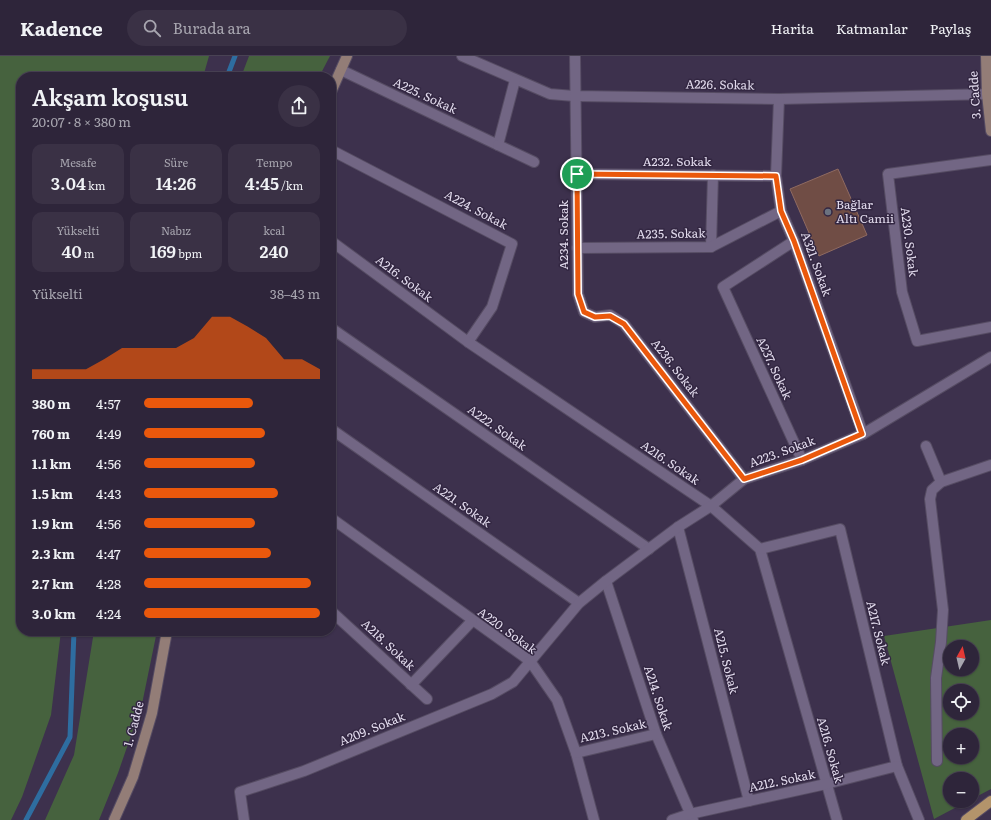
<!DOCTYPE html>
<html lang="tr">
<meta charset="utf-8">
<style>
body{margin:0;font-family:Literata,serif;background:#3a3145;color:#f1f3f6;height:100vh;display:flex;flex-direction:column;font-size:15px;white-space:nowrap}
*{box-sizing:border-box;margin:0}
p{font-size:13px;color:#a7a5af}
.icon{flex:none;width:22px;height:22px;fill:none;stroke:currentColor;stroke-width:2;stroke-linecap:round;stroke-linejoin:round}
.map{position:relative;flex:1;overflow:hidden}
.drawer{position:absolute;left:16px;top:16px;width:320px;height:564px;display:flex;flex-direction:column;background:#2e253a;border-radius:16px;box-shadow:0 1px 3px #0004,0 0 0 1px #494254}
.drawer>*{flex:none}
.needle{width:26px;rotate:8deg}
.fabs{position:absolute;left:943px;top:584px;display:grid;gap:8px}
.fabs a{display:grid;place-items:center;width:36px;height:36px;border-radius:50%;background:#2e253a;box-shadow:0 1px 3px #0004,0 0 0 1px #494254;font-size:20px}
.pin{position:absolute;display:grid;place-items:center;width:34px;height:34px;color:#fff;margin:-17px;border:2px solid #fff;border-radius:50%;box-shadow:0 1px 4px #0007}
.round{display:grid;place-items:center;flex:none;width:42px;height:42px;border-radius:21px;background:#3a3145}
.head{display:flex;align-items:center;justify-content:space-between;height:68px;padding:0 16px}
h1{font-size:22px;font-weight:600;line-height:30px}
.figures{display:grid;grid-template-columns:repeat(3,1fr);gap:6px;height:68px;padding:4px 16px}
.figures div{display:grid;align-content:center;border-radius:10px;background:#3a3145;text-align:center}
.figures b{font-size:17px;font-weight:600}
.figures small{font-size:11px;font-weight:400}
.figures p{font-size:11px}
.chart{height:112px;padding:8px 16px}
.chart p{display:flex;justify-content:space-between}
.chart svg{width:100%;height:72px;margin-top:4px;fill:#ea580c;opacity:.7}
ul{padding:0 16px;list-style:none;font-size:13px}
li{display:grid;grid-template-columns:64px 48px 1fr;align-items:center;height:30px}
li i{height:10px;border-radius:5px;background:#ea580c}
header{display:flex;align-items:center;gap:24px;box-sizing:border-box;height:56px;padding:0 20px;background:#2e253a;border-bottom:1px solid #494254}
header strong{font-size:19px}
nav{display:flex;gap:22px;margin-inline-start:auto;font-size:14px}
.search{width:280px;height:36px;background:#3a3145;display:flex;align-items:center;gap:10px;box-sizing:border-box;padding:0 14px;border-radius:22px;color:#a7a5af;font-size:15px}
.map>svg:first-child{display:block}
.green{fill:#46623e;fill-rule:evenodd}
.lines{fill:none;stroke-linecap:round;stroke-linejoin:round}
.stream{stroke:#2e6da0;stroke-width:5}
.building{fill:#704d45;stroke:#8f6a61}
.lane-casing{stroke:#564c63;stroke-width:12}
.street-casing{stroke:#564c63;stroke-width:12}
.secondary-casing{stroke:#564c63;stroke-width:12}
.primary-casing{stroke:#564c63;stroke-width:12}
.lane{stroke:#726684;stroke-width:10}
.street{stroke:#726684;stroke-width:10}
.secondary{stroke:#937d77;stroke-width:10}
.primary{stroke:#b3946b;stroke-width:10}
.route-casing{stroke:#fff;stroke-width:8}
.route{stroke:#ea580c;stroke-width:5}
.worship-dot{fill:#6b7280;stroke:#332742;stroke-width:1.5}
.labels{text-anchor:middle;stroke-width:3;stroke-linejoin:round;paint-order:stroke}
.street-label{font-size:12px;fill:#e3dcee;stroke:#332742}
.poi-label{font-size:12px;fill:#e3dcee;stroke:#332742;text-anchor:start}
</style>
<header>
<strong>Kadence</strong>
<div class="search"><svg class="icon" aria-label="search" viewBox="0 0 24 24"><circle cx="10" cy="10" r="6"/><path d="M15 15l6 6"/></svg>Burada ara</div>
<nav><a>Harita</a><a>Katmanlar</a><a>Paylaş</a></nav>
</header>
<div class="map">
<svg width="991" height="764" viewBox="0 0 991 764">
<rect width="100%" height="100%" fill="#3d314d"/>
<!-- green -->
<g class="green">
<polygon points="0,0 209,0 203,21 21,21 21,575 61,575 51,659 22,741 11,764 0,764"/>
<polygon points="249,0 330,0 319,21 241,21"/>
<path d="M991,564V733L972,743V723H950V745H968L934,763L884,580ZM950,591H972V613H950ZM950,635H972V657H950ZM950,679H972V701H950Z"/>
<polygon points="94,575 157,575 142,648 118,717 99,764 45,764 74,699"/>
</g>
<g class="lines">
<!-- stream -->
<g class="stream">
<polyline points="227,21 235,0"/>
<polyline points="26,764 70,681 74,575"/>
</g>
</g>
<!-- building -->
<polygon class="building" points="838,113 867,179 819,200 790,133"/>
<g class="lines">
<!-- lane casing -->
<g class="lane-casing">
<g id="lane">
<polyline points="926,390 941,426"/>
<polyline points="937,705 936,622 941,586 943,554 930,443 932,434 941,426 991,409"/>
</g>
</g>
<!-- street casing -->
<g class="street-casing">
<g id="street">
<polyline points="462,0 550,38 574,40 779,43 991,38"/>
<polyline points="575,0 578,238 584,256 595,261 610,259 624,268 744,423"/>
<polyline points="341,14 498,89 515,24"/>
<polyline points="779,43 776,120 781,155 794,185 863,378"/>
<polyline points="498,89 534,106"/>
<polyline points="331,94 512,188 492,251 468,286"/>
<polyline points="991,104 888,118 902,236 917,285 991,271"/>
<polyline points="577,118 776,120"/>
<polyline points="331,185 468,286 711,450 760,493 837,764"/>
<polyline points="794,185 723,231 802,404"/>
<polyline points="711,191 713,119"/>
<polyline points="577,192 711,191 781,155"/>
<polyline points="331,272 649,493"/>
<polyline points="331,373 579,547"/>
<polyline points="331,462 530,605 557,644 576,697 594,764"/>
<polyline points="678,471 749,745"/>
<polyline points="760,493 840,473 897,710 919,764"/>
<polyline points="606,525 656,678 693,764"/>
<polyline points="331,555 427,643"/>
<polyline points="411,629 472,565"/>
<polyline points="576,697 656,678"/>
<polyline points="244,764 240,736 304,715 492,638 513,626 579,547 606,525 678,471 711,450 744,423 802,404 863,378 991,301"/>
<polyline points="672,764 690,758 826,728 897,710"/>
</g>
</g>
<!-- secondary casing -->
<g class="secondary-casing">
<g id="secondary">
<polyline points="986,0 987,38 991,75"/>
<polyline points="331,36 347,0"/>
<polyline points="114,764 133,721 152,657 167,575"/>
</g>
</g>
<!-- primary casing -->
<g class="primary-casing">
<polyline id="primary" points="966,764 991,745"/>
</g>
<!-- lane -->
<use href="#lane" class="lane"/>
<!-- street -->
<use href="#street" class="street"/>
<!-- secondary -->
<use href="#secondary" class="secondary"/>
<!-- primary -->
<use href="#primary" class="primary"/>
</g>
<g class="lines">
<!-- route casing -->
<g class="route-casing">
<polygon id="route" points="577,118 776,120 781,155 794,185 862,378 802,404 744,423 624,268 610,260 595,261 584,256 578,238"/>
</g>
<!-- route -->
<use href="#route" class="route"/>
</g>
<!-- markers -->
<circle class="worship-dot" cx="828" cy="156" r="4"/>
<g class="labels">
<!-- street labels -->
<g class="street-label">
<text transform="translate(720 29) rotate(1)" y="4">A226. Sokak</text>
<text transform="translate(975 39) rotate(-94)" y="4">3. Cadde</text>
<text transform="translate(425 40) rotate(25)" y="4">A225. Sokak</text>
<text x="677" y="110">A232. Sokak</text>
<text transform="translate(476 154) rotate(28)" y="4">A224. Sokak</text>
<text transform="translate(671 178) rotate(-1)" y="4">A235. Sokak</text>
<text transform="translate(564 179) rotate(-90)" y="4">A234. Sokak</text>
<text transform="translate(909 186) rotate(83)" y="4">A230. Sokak</text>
<text transform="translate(816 208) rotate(70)" y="4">A321. Sokak</text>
<text transform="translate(404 223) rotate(37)" y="4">A216. Sokak</text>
<text transform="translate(675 312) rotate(52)" y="4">A236. Sokak</text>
<text transform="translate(774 312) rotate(65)" y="4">A237. Sokak</text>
<text transform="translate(497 372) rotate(35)" y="4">A222. Sokak</text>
<text transform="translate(782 396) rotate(-20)" y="4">A223. Sokak</text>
<text transform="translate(670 407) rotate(34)" y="4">A216. Sokak</text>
<text transform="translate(462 449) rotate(35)" y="4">A221. Sokak</text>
<text transform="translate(507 575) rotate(36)" y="4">A220. Sokak</text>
<text transform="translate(878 577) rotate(76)" y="4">A217. Sokak</text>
<text transform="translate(388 589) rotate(43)" y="4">A218. Sokak</text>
<text transform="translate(726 605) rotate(76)" y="4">A215. Sokak</text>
<text transform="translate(658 642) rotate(72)" y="4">A214. Sokak</text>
<text transform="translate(134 668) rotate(-75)" y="4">1. Cadde</text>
<text transform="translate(372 673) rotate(-22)" y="4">A209. Sokak</text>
<text transform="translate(613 675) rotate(-13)" y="4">A213. Sokak</text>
<text transform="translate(830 694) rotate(74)" y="4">A216. Sokak</text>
<text transform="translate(782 725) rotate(-12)" y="4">A212. Sokak</text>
</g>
<!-- poi labels -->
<g class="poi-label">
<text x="836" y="153">Bağlar<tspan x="836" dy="14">Altı Camii</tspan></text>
</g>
</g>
</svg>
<div class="fabs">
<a><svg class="needle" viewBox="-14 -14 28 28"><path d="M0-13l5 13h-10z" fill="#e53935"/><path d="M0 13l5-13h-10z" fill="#a7a5af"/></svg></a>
<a><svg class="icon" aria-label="locate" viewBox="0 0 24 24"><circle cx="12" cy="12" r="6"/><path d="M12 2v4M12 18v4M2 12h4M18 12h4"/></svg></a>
<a>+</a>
<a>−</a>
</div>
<div class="pin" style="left:577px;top:118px;background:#1e9e55"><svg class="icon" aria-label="arrive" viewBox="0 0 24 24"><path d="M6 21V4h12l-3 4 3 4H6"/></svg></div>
<section class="drawer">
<div class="head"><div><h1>Akşam koşusu</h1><p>20:07 · 8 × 380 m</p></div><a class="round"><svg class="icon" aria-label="share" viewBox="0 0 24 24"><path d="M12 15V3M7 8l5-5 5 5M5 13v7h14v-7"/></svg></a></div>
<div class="figures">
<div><p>Mesafe</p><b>3.04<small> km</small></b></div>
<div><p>Süre</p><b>14:26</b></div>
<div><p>Tempo</p><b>4:45<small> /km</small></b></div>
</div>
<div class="figures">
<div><p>Yükselti</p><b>40<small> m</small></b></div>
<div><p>Nabız</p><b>169<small> bpm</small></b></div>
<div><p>kcal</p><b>240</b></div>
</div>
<div class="chart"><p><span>Yükselti</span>38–43 m</p>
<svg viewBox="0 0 160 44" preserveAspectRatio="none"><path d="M0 44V38L10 38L20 38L30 38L40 32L50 25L60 25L70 25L80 25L90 19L100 6L110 6L120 12L130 19L140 32L150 32L160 38V44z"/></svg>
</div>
<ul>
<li><b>380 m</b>4:57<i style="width:62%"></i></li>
<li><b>760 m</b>4:49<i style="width:69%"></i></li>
<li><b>1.1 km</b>4:56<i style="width:63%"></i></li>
<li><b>1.5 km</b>4:43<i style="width:76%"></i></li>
<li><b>1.9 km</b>4:56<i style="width:63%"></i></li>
<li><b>2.3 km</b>4:47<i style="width:72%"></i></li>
<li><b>2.7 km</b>4:28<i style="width:95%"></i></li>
<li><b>3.0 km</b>4:24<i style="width:100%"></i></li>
</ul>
</section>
</div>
